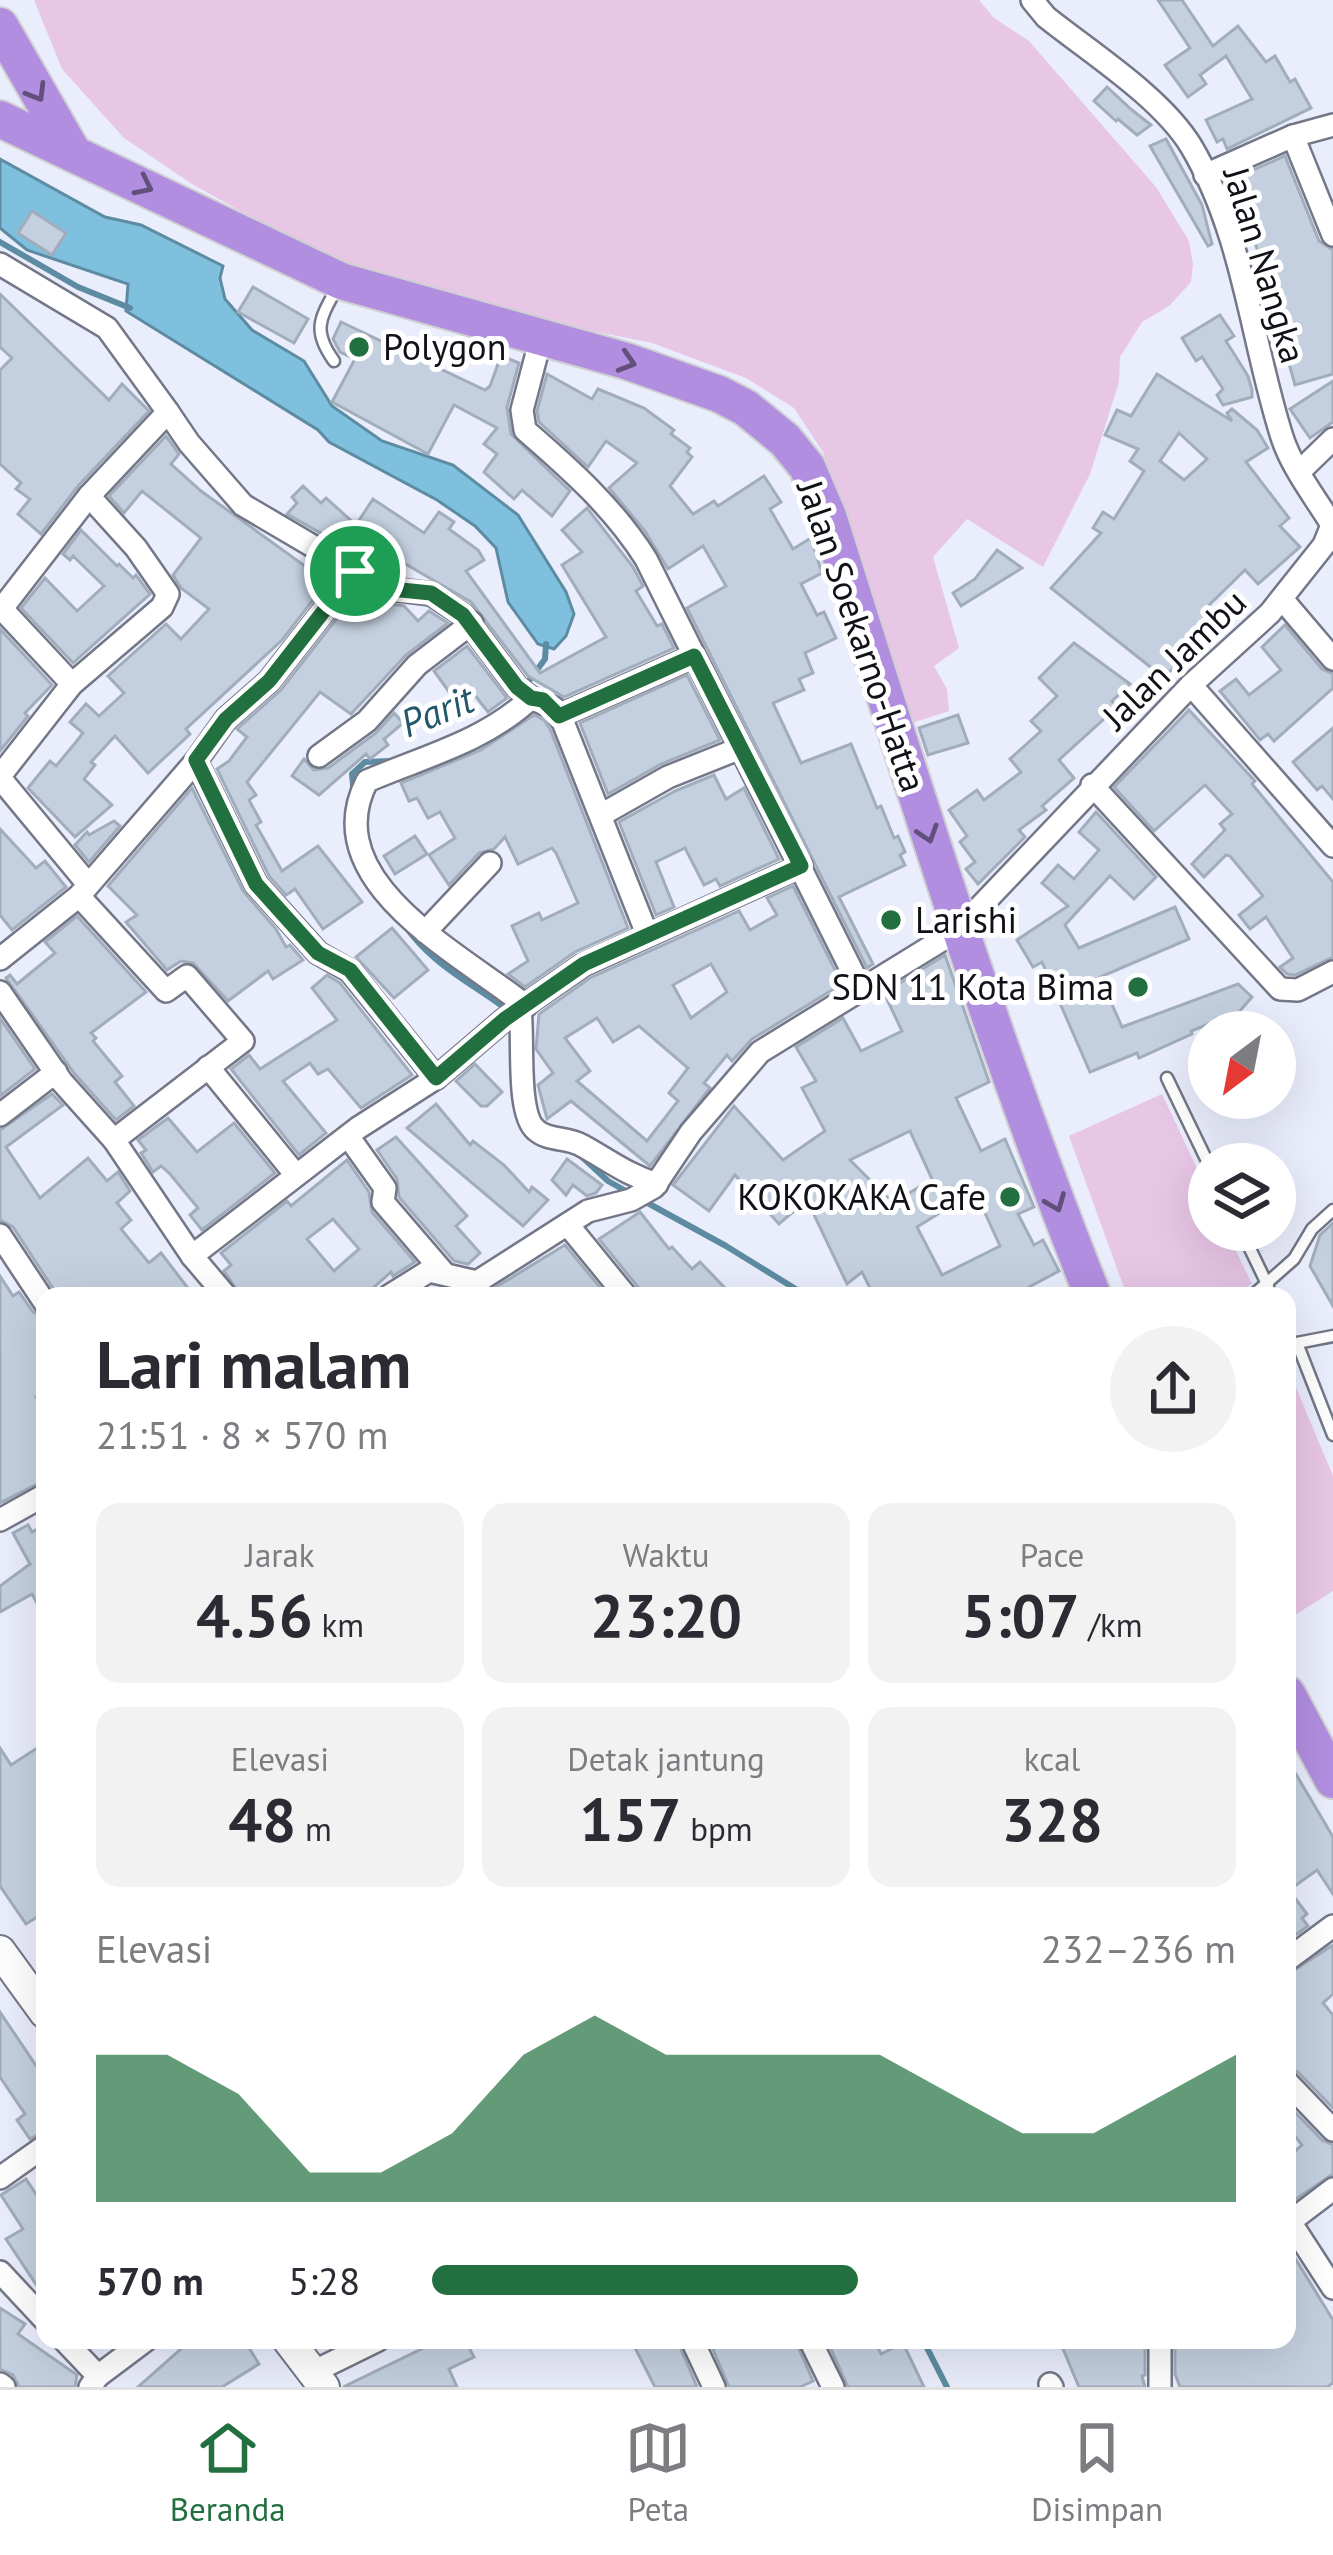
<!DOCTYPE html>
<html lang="id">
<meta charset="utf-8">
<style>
body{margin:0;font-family:"PT Sans",sans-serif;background:#f2f2f3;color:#2b2b33;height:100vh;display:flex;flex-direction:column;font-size:45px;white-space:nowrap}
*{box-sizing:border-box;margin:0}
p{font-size:39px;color:#7c7c81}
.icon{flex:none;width:66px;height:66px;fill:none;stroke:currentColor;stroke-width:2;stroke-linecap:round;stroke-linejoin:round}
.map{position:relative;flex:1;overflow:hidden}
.drawer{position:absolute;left:36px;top:1287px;width:1260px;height:1062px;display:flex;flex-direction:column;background:#fff;border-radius:24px;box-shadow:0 12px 48px #0002}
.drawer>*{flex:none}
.needle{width:78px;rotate:212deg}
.buttons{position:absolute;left:1188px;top:1011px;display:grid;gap:24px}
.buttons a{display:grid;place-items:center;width:108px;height:108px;border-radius:50%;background:#fff;box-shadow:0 12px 48px #0002;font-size:60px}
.pin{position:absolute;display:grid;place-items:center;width:102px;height:102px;color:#fff;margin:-51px;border:6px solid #fff;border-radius:50%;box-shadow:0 3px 12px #0007}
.round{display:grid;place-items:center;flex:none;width:126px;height:126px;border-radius:63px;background:#f2f2f3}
.head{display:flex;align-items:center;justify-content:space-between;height:204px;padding:0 60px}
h1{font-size:66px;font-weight:800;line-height:90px}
.metrics{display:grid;grid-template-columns:repeat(3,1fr);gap:18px;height:204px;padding:12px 60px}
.metrics div{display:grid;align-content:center;border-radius:24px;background:#f2f2f3;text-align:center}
.metrics b{font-size:60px;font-weight:800}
.metrics small{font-size:33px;font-weight:400}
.metrics p{font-size:33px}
.chart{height:336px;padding:24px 60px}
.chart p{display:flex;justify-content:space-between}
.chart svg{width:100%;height:216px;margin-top:12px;fill:#22703f;opacity:.7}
ul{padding:0 60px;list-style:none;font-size:39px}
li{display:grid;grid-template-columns:192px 144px 1fr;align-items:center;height:90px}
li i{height:30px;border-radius:15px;background:#22703f}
.tabs{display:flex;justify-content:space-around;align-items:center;height:168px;border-top:3px solid #e1e1e2;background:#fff;font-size:33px;color:#7c7c81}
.tabs a{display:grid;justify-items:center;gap:6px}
.tabs .current{color:#22703f}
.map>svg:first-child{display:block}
.green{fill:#e8c6e6}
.water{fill:#7ec0dd;stroke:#5d8ca2;stroke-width:3}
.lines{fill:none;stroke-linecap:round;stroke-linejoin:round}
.stream{stroke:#5d8ca2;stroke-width:6}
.building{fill:#c4d0df;stroke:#a1adbb;stroke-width:3;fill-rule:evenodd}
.service-casing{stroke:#747787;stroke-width:15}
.minor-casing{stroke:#747787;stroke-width:26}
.secondary-casing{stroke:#747787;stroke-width:34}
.trunk-casing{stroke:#cfd0d1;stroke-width:40}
.service{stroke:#fff;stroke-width:10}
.minor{stroke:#fff;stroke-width:21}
.secondary{stroke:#fff;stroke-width:30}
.trunk{stroke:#b28ee0;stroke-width:36}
.oneway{stroke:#62507c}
.route-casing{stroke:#fff;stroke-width:24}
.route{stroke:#22703f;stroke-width:15}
.poi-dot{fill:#22703f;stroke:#fff;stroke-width:4.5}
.labels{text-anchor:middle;stroke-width:10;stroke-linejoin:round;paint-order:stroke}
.street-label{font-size:36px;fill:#111218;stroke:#fff}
.poi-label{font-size:36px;fill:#111218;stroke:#fff;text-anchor:start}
.water-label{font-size:39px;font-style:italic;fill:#21566b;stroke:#fff}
</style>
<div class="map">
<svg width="1333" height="2387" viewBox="0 0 1333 2387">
<rect width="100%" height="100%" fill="#eaedfc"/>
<!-- green -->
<g class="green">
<polygon points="34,0 979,0 994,18 1029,41 1156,187 1189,241 1193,264 1191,282 1169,306 1142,322 1120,357 1119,382 1090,474 1043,567 967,519 933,557 959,648 934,666 947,689 949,711 912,723 823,452 794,408 746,378 652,343 419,296 319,255 192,184 124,138 62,69"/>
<polygon points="1162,1094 1209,1194 1209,1230 1226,1230 1252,1284 1230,1296 1127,1296 1069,1136"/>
<polygon points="1287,1366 1333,1476 1333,1591 1287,1620"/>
</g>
<!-- water -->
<polygon class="water" points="0,159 105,217 141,225 223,266 220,278 225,299 252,330 304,361 332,406 382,441 453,465 518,515 566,592 574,614 566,636 554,649 538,644 508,602 496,548 475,526 437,500 329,442 318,430 126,311 128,284 27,250 0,228"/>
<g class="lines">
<!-- stream -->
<g class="stream">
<polyline points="0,242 78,287 130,308"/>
<polyline points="523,689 545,659 546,644"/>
<polyline points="354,796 352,774 365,762 390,761"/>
<path d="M406,927C433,965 470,982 506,1009"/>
<polyline points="581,1156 608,1181 633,1195"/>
<polyline points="644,1201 726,1246 807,1296"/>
<polyline points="923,2340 947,2387"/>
</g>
</g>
<!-- building -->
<g class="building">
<polygon points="1158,0 1182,0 1213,46 1238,26 1266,62 1275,56 1290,82 1295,79 1311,108 1227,149 1223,139 1217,142 1206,120 1252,99 1226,56 1200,75 1206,84 1188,97 1165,65 1190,48"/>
<polygon points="1107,87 1132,110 1151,125 1137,135 1118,119 1116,121 1094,101"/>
<polygon points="1166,139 1202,205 1212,244 1208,246 1150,146"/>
<polygon points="1285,156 1319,241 1333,250 1333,374 1295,385 1264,275 1253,254 1258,252 1248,221 1244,222 1228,181"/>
<polygon points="32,211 66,233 52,255 18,233"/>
<polygon points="253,287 308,319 294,343 238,312"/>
<polygon points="0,294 109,400 122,384 149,411 78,486 41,534 18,514 30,499 16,489 21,483 0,464 0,370 12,358 0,347"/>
<polygon points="1220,315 1234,336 1226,341 1248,376 1252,390 1252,397 1223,405 1217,395 1223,389 1202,357 1196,361 1182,338"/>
<polygon points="341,322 485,390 490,386 501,356 519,363 507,407 511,434 570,491 552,516 522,490 514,499 484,472 497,454 484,444 497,428 454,405 428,454 332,402 355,359 340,352 333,339"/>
<polygon points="547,374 592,399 598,389 644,408 674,430 671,434 690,448 687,452 692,457 670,486 693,514 714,501 718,506 764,476 781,502 770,509 793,549 811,538 822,573 801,584 817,615 824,612 836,638 805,653 813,673 799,679 804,690 773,703 801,763 851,744 877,808 881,806 894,838 898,836 905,852 900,855 905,865 839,897 873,964 867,968 687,608 726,586 703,546 668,569 645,531 609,488 637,463 606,441 588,467 539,422 537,411"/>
<path d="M1157,374L1232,421L1227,413L1232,409L1257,430L1268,448L1246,462L1289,518L1280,526L1300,547L1258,584L1245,570L1204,610L1213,620L1203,630L1211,637L1163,677L1051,588L1101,533L1093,528L1103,512L1114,519L1144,471L1130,461L1138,449L1105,435L1117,410L1131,416ZM1179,433L1207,459L1184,480L1160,461Z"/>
<polygon points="1333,381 1333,422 1310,438 1290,409"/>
<polygon points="166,436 179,454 171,464 201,491 327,582 330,578 282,640 186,729 190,734 148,773 115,736 91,762 95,765 84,779 112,805 75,837 28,788 50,761 56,766 76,742 83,733 70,722 86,704 99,716 124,693 108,676 166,624 181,639 209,609 181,588 173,575 201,538 142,491 124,513 109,496"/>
<polygon points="303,486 321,503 326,498 356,525 373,499 424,533 439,512 454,522 449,529 478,550 484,560 466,571 540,673 606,637 562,565 582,552 562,530 587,508 633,567 643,586 636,591 657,626 662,624 674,648 564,697 528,676 471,602 402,562 394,574 287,514 297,503 292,497"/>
<polygon points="81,530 117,566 119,564 133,578 136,575 150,594 73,663 21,608 45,578 77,611 104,586 73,556 70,560 63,554"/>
<polygon points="997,550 1022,568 961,606 953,593 975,579"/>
<polygon points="359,590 385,603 404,606 418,621 429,611 448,623 406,655 351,714 320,692 247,782 256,795 249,800 261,822 256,825 282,871 318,846 362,902 323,929 295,889 286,895 269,876 217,769 229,761 247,737 237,729 281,690"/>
<polygon points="1285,625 1322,669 1333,674 1333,688 1274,741 1268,734 1260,740 1220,691 1236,679 1249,695 1281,670 1262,647"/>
<polygon points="0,629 52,685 25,713 28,716 0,751"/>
<polygon points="1074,643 1130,684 1112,701 1117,707 1059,760 1074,778 1042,806 1046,810 1019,830 1025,837 978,884 966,869 975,862 960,842 967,836 949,810 977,790 984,800 1021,772 1010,759 1041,731 1031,721 1057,696 1039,678"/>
<polygon points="467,646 507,698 488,712 473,693 457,703 434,671"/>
<polygon points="687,675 720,740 661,764 608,794 580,723"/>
<polygon points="1189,710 1255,781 1252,784 1333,882 1333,957 1295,975 1287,974 1280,967 1293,958 1266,917 1250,929 1239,915 1263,896 1230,856 1226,855 1204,877 1192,864 1225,830 1220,824 1232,814 1205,785 1154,831 1114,787"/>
<polygon points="394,713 403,723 384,739 388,745 370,759 366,754 319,795 292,776 304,759 314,770 328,768 376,733"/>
<polygon points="534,715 544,720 550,729 628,928 575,952 525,987 508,974 528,961 512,926 539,913 542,920 578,903 556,853 552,848 518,864 505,837 494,849 479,853 449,885 429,855 455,838 440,812 428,818 417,798 409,801 401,783 481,750"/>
<polygon points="958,715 968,743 928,755 919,728"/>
<polygon points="1333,728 1333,799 1322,786 1317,790 1293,762"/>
<polygon points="714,775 726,799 744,788 779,859 720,886 716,879 704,885 685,848 656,862 674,907 656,915 619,822 675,791"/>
<polygon points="192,788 243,891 276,929 286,947 290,945 303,960 273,979 268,971 228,1001 193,963 181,961 167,970 126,922 137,915 108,886"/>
<polygon points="1096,812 1156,877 1134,899 1110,876 1065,925 1079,948 1175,907 1189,939 1100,977 1122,1027 1238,984 1252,997 1239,1012 1191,1031 1192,1034 1139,1058 1137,1053 1090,1072 1042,962 1033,967 1017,940 1068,906 1042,883 1058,865 1074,879 1099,850 1079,832"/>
<polygon points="114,821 120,826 89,862 75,845 87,832 89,835"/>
<polygon points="0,829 36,868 45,861 66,887 12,930 0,915"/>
<polygon points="415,836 427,854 395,874 384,856"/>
<path d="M793,886L842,984L752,1039L732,1061L727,1055L704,1083L710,1088L650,1166L571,1101L547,1119L538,1085L553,1073L536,1049L539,1014L590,978L739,911L750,930L777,915L767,898ZM711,964L727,992L691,1018L673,985ZM597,1018L613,1042L639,1026L688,1068L669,1093L678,1101L647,1141L577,1081L590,1071L565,1038Z"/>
<polygon points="77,916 146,992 91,1033 96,1038 93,1041 122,1076 115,1082 134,1106 116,1120 74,1073 6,978 10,975 17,984 55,953 45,942"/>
<polygon points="392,928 428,970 394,998 356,957"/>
<path d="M945,955L989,1082L956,1098L981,1151L1005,1139L1034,1207L1018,1214L1034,1245L1043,1240L1059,1271L1029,1287L1034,1296H874L862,1272L847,1284L807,1200L779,1224L735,1175L709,1211L673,1185L734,1106L783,1160L825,1131L802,1088L816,1081L796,1047L843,1018L861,1051L902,1031L884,993ZM910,1131L932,1179L893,1203L850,1160ZM975,1191L1000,1246L942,1275L917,1227Z"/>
<polygon points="327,975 340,983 412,1075 361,1108 328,1069 318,1074 310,1063 283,1081 326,1133 299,1155 231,1069 249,1055 260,1069 337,1020 312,988"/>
<polygon points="0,1018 35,1069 0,1096"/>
<polygon points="475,1064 502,1092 487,1106 481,1106 456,1081"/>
<polygon points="52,1094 63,1105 6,1147 40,1198 88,1158 107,1181 118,1172 130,1191 117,1203 131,1220 121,1229 149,1263 161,1253 194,1296 201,1290 206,1296 58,1296 13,1227 0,1220 0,1130"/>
<polygon points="436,1104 470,1145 473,1141 504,1165 529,1192 532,1187 548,1200 523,1226 407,1128"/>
<polygon points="168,1118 197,1152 234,1123 275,1173 202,1230 190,1215 198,1208 170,1174 161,1166 153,1172 141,1153 146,1150 138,1140"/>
<polygon points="396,1137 467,1216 456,1226 480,1253 468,1264 454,1261 399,1197 397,1179 377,1150"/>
<polygon points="567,1159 602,1185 596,1193 587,1196 573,1185 566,1195 552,1180"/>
<path d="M347,1160L369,1192L372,1212L415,1262L393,1276L391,1272L364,1296H241L224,1271L231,1265L221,1253L287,1201L291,1206ZM333,1219L359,1249L334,1271L307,1239Z"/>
<polygon points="640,1212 669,1249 672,1247 692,1269 700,1262 725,1288 717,1296 641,1296 638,1287 599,1239"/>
<polygon points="1333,1223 1333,1306 1310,1266 1320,1235"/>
<polygon points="565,1245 607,1296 486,1296 496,1287"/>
<polygon points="0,1276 13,1296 19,1292 33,1312 45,1318 45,1391 36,1397 45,1412 45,1427 38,1431 45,1442 45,1480 0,1503"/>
<polygon points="28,1525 32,1532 45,1525 45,1618 32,1594 0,1612 0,1586 30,1564 13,1533"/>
<polygon points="45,1743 45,1912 26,1924 0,1886 0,1748 11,1765"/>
<polygon points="1287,1759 1333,1837 1333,1894 1317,1870 1289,1890 1307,1914 1302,1918 1308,1926 1287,1941"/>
<polygon points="1333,1945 1333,1994 1323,2003 1333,2015 1333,2108 1298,2072 1287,2067 1287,1975"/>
<polygon points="0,2012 45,2079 45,2131 30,2139 17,2120 25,2114 0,2077"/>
<polygon points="1287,2104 1322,2140 1333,2145 1333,2174 1290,2203 1287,2202 1287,2158 1302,2145 1287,2126"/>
<polygon points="26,2179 45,2208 45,2298 6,2239 23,2229 1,2195"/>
<polygon points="1287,2245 1333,2320 1333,2383 1327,2387 1180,2387 1175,2374 1175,2340 1287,2340"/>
<polygon points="0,2308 25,2324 18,2334 77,2375 75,2387 19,2387 13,2375 0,2369"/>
<polygon points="178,2340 244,2340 259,2364 222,2387 138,2387 183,2347"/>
<polygon points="440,2340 465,2340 474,2357 449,2369 457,2387 343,2387"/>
<polygon points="631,2340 677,2340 697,2387 655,2387"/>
<polygon points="709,2340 795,2340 813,2381 800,2387 729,2387"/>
<polygon points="827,2340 874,2340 881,2354 903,2343 924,2387 848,2387"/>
<polygon points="1070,2340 1145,2340 1145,2375 1142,2376 1145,2387 1079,2387 1061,2344"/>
</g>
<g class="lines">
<!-- service casing -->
<g class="service-casing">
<g id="service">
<path d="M334,361C310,328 322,316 339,284"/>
<polyline points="1167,1078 1209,1165"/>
<polyline points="1241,1230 1268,1286"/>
<polyline points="1252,1296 1294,1259 1312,1229 1333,1210"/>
<polyline points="1297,1343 1333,1435"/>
<polyline points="1287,1349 1297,1343 1333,1336"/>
</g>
</g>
<!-- minor casing -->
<g class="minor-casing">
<g id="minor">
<polyline points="1293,136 1333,235"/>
<polyline points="1205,175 1293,136 1333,125"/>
<polyline points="0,264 107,328 168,412 89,496 0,611"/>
<path d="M541,338L522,410L525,430C570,469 614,508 646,559L861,989"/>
<polyline points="1299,472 1333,439"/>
<path d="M355,571L391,589L431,594L463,615L517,687L531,698C484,742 425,756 367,781C315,882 462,954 526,1006"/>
<polyline points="1282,599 1333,659"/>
<polyline points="2,609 72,684"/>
<polyline points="1191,685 1333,846"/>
<polyline points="531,698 554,708 563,722 647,934"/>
<polyline points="559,716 694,656"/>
<polyline points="319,756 367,721 417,665 472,623"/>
<polyline points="196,761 256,884 318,953 350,971 436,1078"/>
<polyline points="0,776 72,684 162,607 168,594 136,548 89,496"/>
<polyline points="0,778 87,883"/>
<polyline points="1092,785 1280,989 1298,990 1333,972"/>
<polyline points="601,815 668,777 738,749"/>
<polyline points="79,896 166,991 187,976 243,1041 114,1140"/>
<polyline points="425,932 490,863"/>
<polyline points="0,959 79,896 196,761 226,719 269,681 355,571 243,505 189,443 168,412"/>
<polyline points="0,992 62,1082 114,1140 192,1256 226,1296"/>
<path d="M520,1010C524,1037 516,1114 536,1130C548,1141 567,1137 581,1145C607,1159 627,1175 657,1184"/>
<polyline points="208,1067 296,1175"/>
<polyline points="0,1115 56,1072"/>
<polyline points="348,1136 385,1188 383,1202 444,1273"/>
<polyline points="568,1225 626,1296"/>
<polyline points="0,1235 45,1303"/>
<polyline points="192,1256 358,1128 436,1078 505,1019 583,965 801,866"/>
<polyline points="389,1296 429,1271 477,1282"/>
<path d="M468,1296L477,1282L588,1211L631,1200L654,1187L691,1132L760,1052L958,930L1191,685L1270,613L1324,545L1332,525C1315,497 1292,468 1282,437C1251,340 1244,235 1191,146C1161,97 1091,53 1046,17L1032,0"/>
<polyline points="0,1520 45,1495"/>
<polyline points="1287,1960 1333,1926"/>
<polyline points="1287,2082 1333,2130"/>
<polyline points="0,2178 45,2146"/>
<polyline points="1287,2217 1333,2288"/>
<polyline points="1287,2224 1333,2189"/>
<polyline points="0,2272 45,2320"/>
<polyline points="64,2340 98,2376"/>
<polyline points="692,2340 714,2387"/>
<polyline points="810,2340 833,2387"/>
<polyline points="313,2372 378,2340"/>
<polyline points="0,2384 4,2387"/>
<polyline points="1050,2384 1052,2387"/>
<polyline points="90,2387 98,2376 146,2340"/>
<polyline points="1160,2387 1160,2340"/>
</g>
</g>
<!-- secondary casing -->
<g class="secondary-casing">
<g id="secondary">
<polyline points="0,1951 45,2013"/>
<polyline points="288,2340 324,2387"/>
</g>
</g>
<!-- trunk casing -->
<g class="trunk-casing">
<g id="trunk">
<polyline points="0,26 72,151"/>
<path d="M0,119L341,281L626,361L719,394L746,408L785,440L807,467L828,516C911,778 991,1040 1093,1296"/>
<polyline points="1287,1694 1333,1780"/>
</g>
</g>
<!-- service -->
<use href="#service" class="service"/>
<!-- minor -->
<use href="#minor" class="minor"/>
<!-- secondary -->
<use href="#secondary" class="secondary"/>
<!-- trunk -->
<use href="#trunk" class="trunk"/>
</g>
<!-- one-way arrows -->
<defs><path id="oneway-chevron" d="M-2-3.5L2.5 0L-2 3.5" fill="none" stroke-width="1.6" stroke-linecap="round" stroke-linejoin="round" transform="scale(3)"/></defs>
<g class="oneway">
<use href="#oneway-chevron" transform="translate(37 93) rotate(59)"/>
<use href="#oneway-chevron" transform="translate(144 186) rotate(26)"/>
<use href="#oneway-chevron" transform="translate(627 362) rotate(17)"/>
<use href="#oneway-chevron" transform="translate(928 834) rotate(72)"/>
<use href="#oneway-chevron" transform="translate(1056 1203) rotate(68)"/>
</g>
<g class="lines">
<!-- route casing -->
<g class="route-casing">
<polygon id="route" points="355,571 391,589 431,593 463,615 517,687 531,698 543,700 559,716 694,656 801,866 584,964 505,1019 436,1078 350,970 318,953 256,884 196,760 226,719 269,681"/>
</g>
<!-- route -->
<use href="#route" class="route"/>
</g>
<!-- markers -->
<g class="poi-dot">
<circle cx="359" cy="347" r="12"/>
<circle cx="891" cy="920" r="12"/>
<circle cx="1138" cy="987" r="12"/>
<circle cx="1010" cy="1197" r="12"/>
</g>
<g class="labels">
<!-- street labels -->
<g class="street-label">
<text transform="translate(1265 265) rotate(73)" y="13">Jalan Nangka</text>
<text transform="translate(862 636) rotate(71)" y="13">Jalan Soekarno-Hatta</text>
<text transform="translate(1174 659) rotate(-44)" y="13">Jalan Jambu</text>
</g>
<!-- poi labels -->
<g class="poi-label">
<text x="383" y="360">Polygon</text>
<text x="915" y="933">Larishi</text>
<text x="1114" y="1000" text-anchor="end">SDN 11 Kota Bima</text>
<text x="986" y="1210" text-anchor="end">KOKOKAKA Cafe</text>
</g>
<!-- water labels -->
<g class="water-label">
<text transform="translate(437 711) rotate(-22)" y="14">Parit</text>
</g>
</g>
</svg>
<div class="buttons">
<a><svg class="needle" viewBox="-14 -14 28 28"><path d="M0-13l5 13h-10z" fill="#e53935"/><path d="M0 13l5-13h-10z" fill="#7c7c81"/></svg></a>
<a><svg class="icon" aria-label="layers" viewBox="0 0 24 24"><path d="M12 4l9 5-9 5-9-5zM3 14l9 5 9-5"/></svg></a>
</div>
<div class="pin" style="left:355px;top:571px;background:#1e9e55"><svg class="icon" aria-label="arrive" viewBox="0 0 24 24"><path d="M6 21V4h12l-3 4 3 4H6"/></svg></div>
<section class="drawer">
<div class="head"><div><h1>Lari malam</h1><p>21:51 · 8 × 570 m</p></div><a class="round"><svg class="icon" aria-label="share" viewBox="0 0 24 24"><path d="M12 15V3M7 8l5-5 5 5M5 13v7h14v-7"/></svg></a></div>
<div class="metrics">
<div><p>Jarak</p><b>4.56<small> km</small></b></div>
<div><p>Waktu</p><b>23:20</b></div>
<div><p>Pace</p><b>5:07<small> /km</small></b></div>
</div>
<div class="metrics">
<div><p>Elevasi</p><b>48<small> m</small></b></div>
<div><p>Detak jantung</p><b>157<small> bpm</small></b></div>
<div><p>kcal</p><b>328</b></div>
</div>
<div class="chart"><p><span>Elevasi</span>232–236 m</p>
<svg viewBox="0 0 160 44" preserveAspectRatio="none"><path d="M0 44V14L10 14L20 22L30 38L40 38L50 30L60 14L70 6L80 14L90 14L100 14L110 14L120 22L130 30L140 30L150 22L160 14V44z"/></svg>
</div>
<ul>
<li><b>570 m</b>5:28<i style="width:53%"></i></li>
</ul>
</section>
</div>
<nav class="tabs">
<a class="current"><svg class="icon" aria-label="home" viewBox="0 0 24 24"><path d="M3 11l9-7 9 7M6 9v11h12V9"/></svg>Beranda</a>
<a><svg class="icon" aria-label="map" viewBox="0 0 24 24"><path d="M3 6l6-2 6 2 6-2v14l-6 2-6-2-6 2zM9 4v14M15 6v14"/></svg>Peta</a>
<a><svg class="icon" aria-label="saved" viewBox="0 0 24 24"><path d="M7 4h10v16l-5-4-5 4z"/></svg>Disimpan</a>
</nav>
